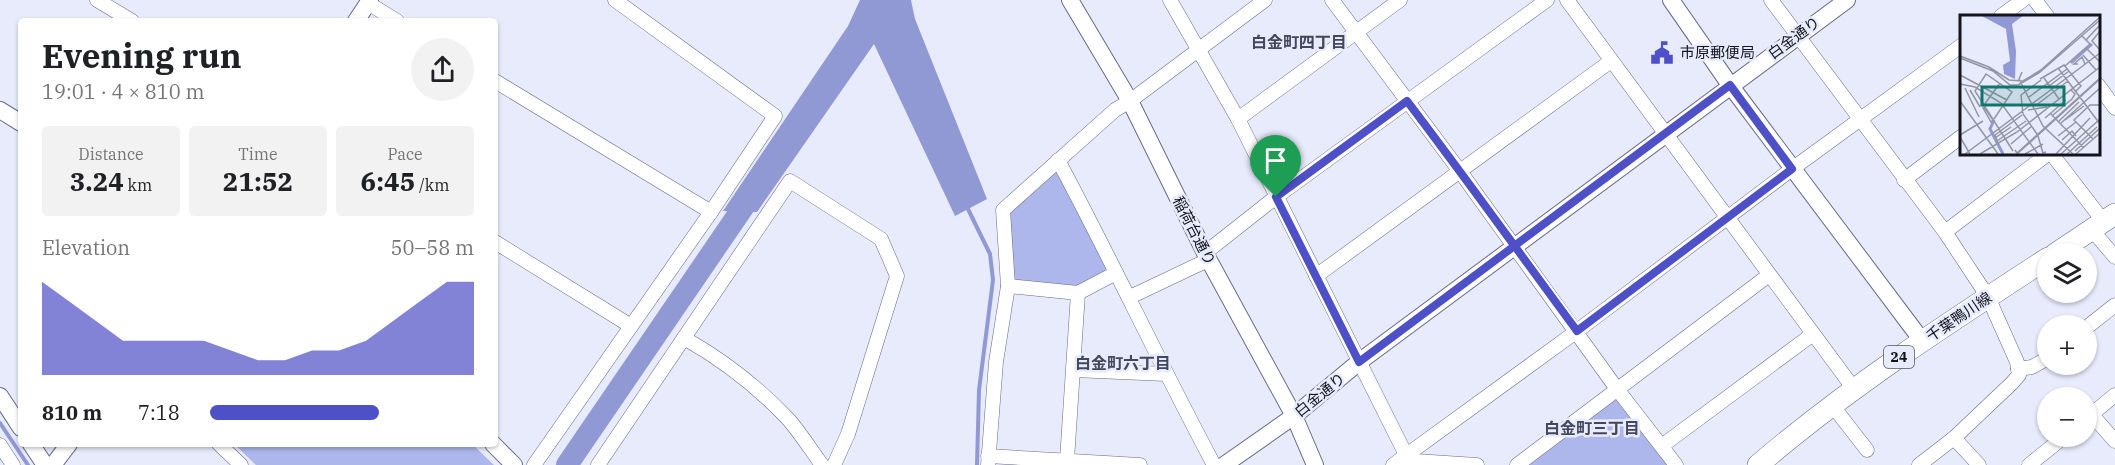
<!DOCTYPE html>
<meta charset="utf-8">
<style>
body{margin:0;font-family:"IBM Plex Serif","Noto Sans JP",serif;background:#f2f2f2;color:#202124;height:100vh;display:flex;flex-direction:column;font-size:22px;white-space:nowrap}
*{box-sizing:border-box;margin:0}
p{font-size:20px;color:#757577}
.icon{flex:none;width:33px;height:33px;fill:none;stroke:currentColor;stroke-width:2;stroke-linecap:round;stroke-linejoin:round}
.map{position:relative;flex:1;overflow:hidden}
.side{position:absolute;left:18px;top:18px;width:480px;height:429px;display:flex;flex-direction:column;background:#fff;border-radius:6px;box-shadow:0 2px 4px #0004}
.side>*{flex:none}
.controls{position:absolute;left:2037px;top:243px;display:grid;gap:12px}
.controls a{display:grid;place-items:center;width:60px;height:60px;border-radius:50%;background:#fff;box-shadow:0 2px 4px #0004;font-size:30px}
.pin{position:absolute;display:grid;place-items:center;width:51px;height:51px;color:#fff;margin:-62px -26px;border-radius:50% 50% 50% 0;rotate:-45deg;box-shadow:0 0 6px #0007}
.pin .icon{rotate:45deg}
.round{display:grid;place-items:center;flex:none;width:63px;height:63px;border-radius:32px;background:#f2f2f2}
.summary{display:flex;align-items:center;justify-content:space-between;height:102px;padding:0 24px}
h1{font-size:33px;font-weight:700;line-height:45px}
.stats{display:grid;grid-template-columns:repeat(3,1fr);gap:9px;height:102px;padding:6px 24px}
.stats div{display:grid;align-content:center;border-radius:6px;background:#f2f2f2;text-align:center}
.stats b{font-size:26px;font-weight:700}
.stats small{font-size:16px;font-weight:400}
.stats p{font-size:16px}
.chart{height:168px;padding:12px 24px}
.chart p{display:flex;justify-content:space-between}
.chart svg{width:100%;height:108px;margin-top:6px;fill:#4e50c7;opacity:.7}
ul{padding:0 24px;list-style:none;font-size:20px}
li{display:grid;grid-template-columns:96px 72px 1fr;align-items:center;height:45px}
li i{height:15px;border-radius:8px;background:#4e50c7}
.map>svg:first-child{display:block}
.green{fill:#aeb7ec}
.water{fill:#9099d4}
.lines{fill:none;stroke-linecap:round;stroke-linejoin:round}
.stream{stroke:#9099d4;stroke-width:4}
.river{stroke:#9099d4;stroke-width:22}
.minor-casing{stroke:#676c83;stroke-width:15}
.tertiary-casing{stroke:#676c83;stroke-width:18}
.primary-casing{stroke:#676c83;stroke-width:22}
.minor{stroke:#fff;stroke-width:14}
.tertiary{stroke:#fff;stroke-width:16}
.primary{stroke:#fff;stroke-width:21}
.route-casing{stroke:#fff;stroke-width:12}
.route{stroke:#4e50c7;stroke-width:8}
.labels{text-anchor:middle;stroke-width:5;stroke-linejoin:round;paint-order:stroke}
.shield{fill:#e8ebfc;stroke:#535460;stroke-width:1.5}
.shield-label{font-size:14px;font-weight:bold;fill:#13141d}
.street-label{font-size:15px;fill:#13141d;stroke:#e8ebfc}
.poi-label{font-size:15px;fill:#13141d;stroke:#e8ebfc;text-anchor:start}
.neighbourhood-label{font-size:16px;font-weight:bold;fill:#43475c;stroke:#e8ebfc}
.inset-river{fill:none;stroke:#9099d4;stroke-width:3}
.inset-road{fill:none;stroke:#9395a3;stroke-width:1.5}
.view{fill:#0f766e;fill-opacity:0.15;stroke:#0f766e;stroke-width:3}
.inset-edge{fill:none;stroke:#13141d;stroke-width:3}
</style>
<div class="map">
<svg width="2115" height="465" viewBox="0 0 2115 465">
<rect width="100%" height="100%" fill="#e8ebfc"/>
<!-- green -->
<g class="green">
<polygon points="1058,160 1116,273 1078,293 1008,286 1003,210"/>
<polygon points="1617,389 1675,465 1517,465"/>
<polygon points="234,444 472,444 494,465 256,465"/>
</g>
<!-- water -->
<polygon class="water" points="860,0 911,0 915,19 987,199 955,216 874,44 757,212 723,211 848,26"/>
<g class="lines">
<!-- stream -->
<g class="stream">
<polyline points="966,205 990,254 993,280 979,390 977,465"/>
<polyline points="0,423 28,465"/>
</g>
<!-- river -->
<polyline class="river" points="567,465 757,187"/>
<!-- minor casing -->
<g class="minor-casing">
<g id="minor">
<polyline points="97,0 132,21"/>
<polyline points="1170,0 1238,119 1406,455"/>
<polyline points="1332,0 1459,170 1617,389 1676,465"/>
<polyline points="1567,0 1854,389"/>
<polyline points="1771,0 1945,232 1988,297 2017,362 2019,375 2012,383 1954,438 1919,465"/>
<polyline points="2035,0 2047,16"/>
<polyline points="368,3 397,21"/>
<polyline points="2001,16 2023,0"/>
<polyline points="495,81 711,212"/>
<polyline points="2098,85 2115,108"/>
<polyline points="1238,119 1400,0"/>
<polyline points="2051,153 2104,222"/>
<path d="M1058,160C1112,261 1160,364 1214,465"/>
<polyline points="1904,180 1962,136"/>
<polyline points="2092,230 2115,257"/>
<polyline points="1945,232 2049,153"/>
<polyline points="495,242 631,326"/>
<polyline points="1205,253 1276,197 1547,0"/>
<polyline points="1316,276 1611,61"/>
<polyline points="1008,286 1078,293 1116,273"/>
<polyline points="1130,297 1208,260"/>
<polyline points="2086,328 2115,305"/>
<path d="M684,338C723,360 758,387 789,420C801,434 811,450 822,465"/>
<polyline points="2018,369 2032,367 2048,358"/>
<polyline points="1074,370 1166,374"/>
<polyline points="1832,405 1867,450"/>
<polyline points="2092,415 2115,441"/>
<polyline points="2086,419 2115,395"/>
<polyline points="1954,438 1979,465"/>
<polyline points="219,444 241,465"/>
<polyline points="0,445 13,465"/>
<polyline points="1663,445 1813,334"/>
<polyline points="988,456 1140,465"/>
<polyline points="1067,460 1078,293"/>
<polyline points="1400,460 1477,465"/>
<polyline points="534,465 711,212 775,116 615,0"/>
<polyline points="598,465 790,181 881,239 897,276 848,434 834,465"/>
<polyline points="988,465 996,362 1008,286 1003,210 1115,110 1130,101 1265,0"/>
<polyline points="1393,465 1577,331 1792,169 1962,45"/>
<polyline points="1517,465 1769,275"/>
<polyline points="2029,465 2065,436"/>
</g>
</g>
<!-- tertiary casing -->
<g class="tertiary-casing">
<g id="tertiary">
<polyline points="1070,0 1130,101 1205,253 1294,416 1315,465"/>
<polyline points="1671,0 1730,85 1923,342"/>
<polyline points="356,21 370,0"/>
<polyline points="0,110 21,123"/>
<polyline points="0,396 21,428"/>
<polyline points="31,444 45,465"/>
<polyline points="493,444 514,465"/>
<polyline points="53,465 69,444"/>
<polyline points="1224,465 1294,416 1359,362 1847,0"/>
</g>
</g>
<!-- primary casing -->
<g class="primary-casing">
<g id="primary">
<polyline points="2055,254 2115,214"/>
<path d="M1758,465C1848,388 1948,323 2048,258"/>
</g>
</g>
<!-- minor -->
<use href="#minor" class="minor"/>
<!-- tertiary -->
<use href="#tertiary" class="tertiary"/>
<!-- primary -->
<use href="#primary" class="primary"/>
</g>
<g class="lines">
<!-- route casing -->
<g class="route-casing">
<path id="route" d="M1276,197L1407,101C1465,177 1520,254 1577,331L1792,169L1730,85L1359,362L1276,197"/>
</g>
<!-- route -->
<use href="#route" class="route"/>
</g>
<!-- icons -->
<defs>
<g id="civic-bare" transform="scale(1.8)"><path d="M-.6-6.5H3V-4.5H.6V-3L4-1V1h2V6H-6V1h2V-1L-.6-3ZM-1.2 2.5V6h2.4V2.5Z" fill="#4e50c7" stroke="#e8ebfc" stroke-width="2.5" paint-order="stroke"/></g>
</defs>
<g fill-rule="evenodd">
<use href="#civic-bare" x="1662" y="53"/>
</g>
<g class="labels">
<!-- shield labels -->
<rect class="shield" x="1884" y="346" width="30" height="22" rx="4.5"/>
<g class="shield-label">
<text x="1899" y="362">24</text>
</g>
<!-- street labels -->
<g class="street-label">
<text transform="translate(1794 38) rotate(-36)" y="5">白金通り</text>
<text transform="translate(1194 231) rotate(63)" y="5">稲荷台通り</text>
<text transform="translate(1959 317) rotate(-34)" y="5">千葉鴨川線</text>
<text transform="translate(1320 395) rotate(-39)" y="5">白金通り</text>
</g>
<!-- poi labels -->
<g class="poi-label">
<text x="1680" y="58">市原郵便局</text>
</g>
<!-- neighbourhood labels -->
<g class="neighbourhood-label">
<text x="1299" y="48">白金町四丁目</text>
<text x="1123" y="369">白金町六丁目</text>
<text x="1592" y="434">白金町三丁目</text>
</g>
</g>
<!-- overview -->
<g transform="translate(1960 15)">
<rect width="140" height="140" fill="#e8ebfc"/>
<path d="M20,0H64L52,9L56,36L55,64L44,59L43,50L50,46L46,14Z" fill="#9099d4"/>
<path class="inset-river" d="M111,48L132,29M34,105L30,114L43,139"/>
<path class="inset-road" d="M140,16L132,26L140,35M126,25L139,11M126,33L140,47M123,40L136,55M0,41L29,52L49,65L63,66L81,55L140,2M0,43L33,56L50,70H58L79,58L140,5M118,49H114L122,42L125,49M105,51L130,29L122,21M98,53L140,109M62,57L59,64L83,111L113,139M0,60L47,85M84,63L99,84M80,64L104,50L121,71L116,76M0,69L15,72L41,88L78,139M89,71L109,56M5,73L19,102M10,75L20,92M69,82L107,54M0,86L38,139M24,90L40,68M75,91L108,66M24,92L33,105L31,107L23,93ZM68,95L87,92M90,98L124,133M93,100L112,84L115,79L111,75M85,103L106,85M34,104L52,77L26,59L15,76L53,136M105,105L124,91M99,106L119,87M101,108L140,73M77,119L63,99L61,80L81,65M0,120L23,106M78,121L83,138L86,137M98,121L116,107M0,122L10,139M35,123L51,112M133,124L114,105L130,90H140M102,125L112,116L116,121M37,126L66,106M38,128L35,120L62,100M51,129L72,111M55,135L57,138L140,63M115,136L139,114M5,139L140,38M20,139L57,117L140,52M57,139L140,64M65,139L83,129M96,139L130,103M101,139L140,104M107,139L137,112M116,139L140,118"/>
<path class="view" d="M22,72H104V90H22Z"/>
<rect width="140" height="140" class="inset-edge"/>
</g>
</svg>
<div class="controls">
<a><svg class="icon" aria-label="layers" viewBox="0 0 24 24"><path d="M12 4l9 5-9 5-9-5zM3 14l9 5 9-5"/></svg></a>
<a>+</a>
<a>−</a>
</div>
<div class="pin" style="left:1276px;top:197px;background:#1e9e55"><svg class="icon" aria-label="arrive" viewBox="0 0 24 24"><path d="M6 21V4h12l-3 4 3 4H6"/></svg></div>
<section class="side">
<div class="summary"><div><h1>Evening run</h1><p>19:01 · 4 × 810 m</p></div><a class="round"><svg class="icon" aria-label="share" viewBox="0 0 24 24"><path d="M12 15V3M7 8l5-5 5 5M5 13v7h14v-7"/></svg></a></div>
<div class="stats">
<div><p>Distance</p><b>3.24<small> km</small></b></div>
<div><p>Time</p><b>21:52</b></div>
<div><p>Pace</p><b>6:45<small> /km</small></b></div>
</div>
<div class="chart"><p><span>Elevation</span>50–58 m</p>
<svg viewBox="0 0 160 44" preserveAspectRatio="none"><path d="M0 44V6L10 14L20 22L30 30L40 30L50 30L60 30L70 34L80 38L90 38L100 34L110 34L120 30L130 22L140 14L150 6L160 6V44z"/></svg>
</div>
<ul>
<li><b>810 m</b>7:18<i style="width:64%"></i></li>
</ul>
</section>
</div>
